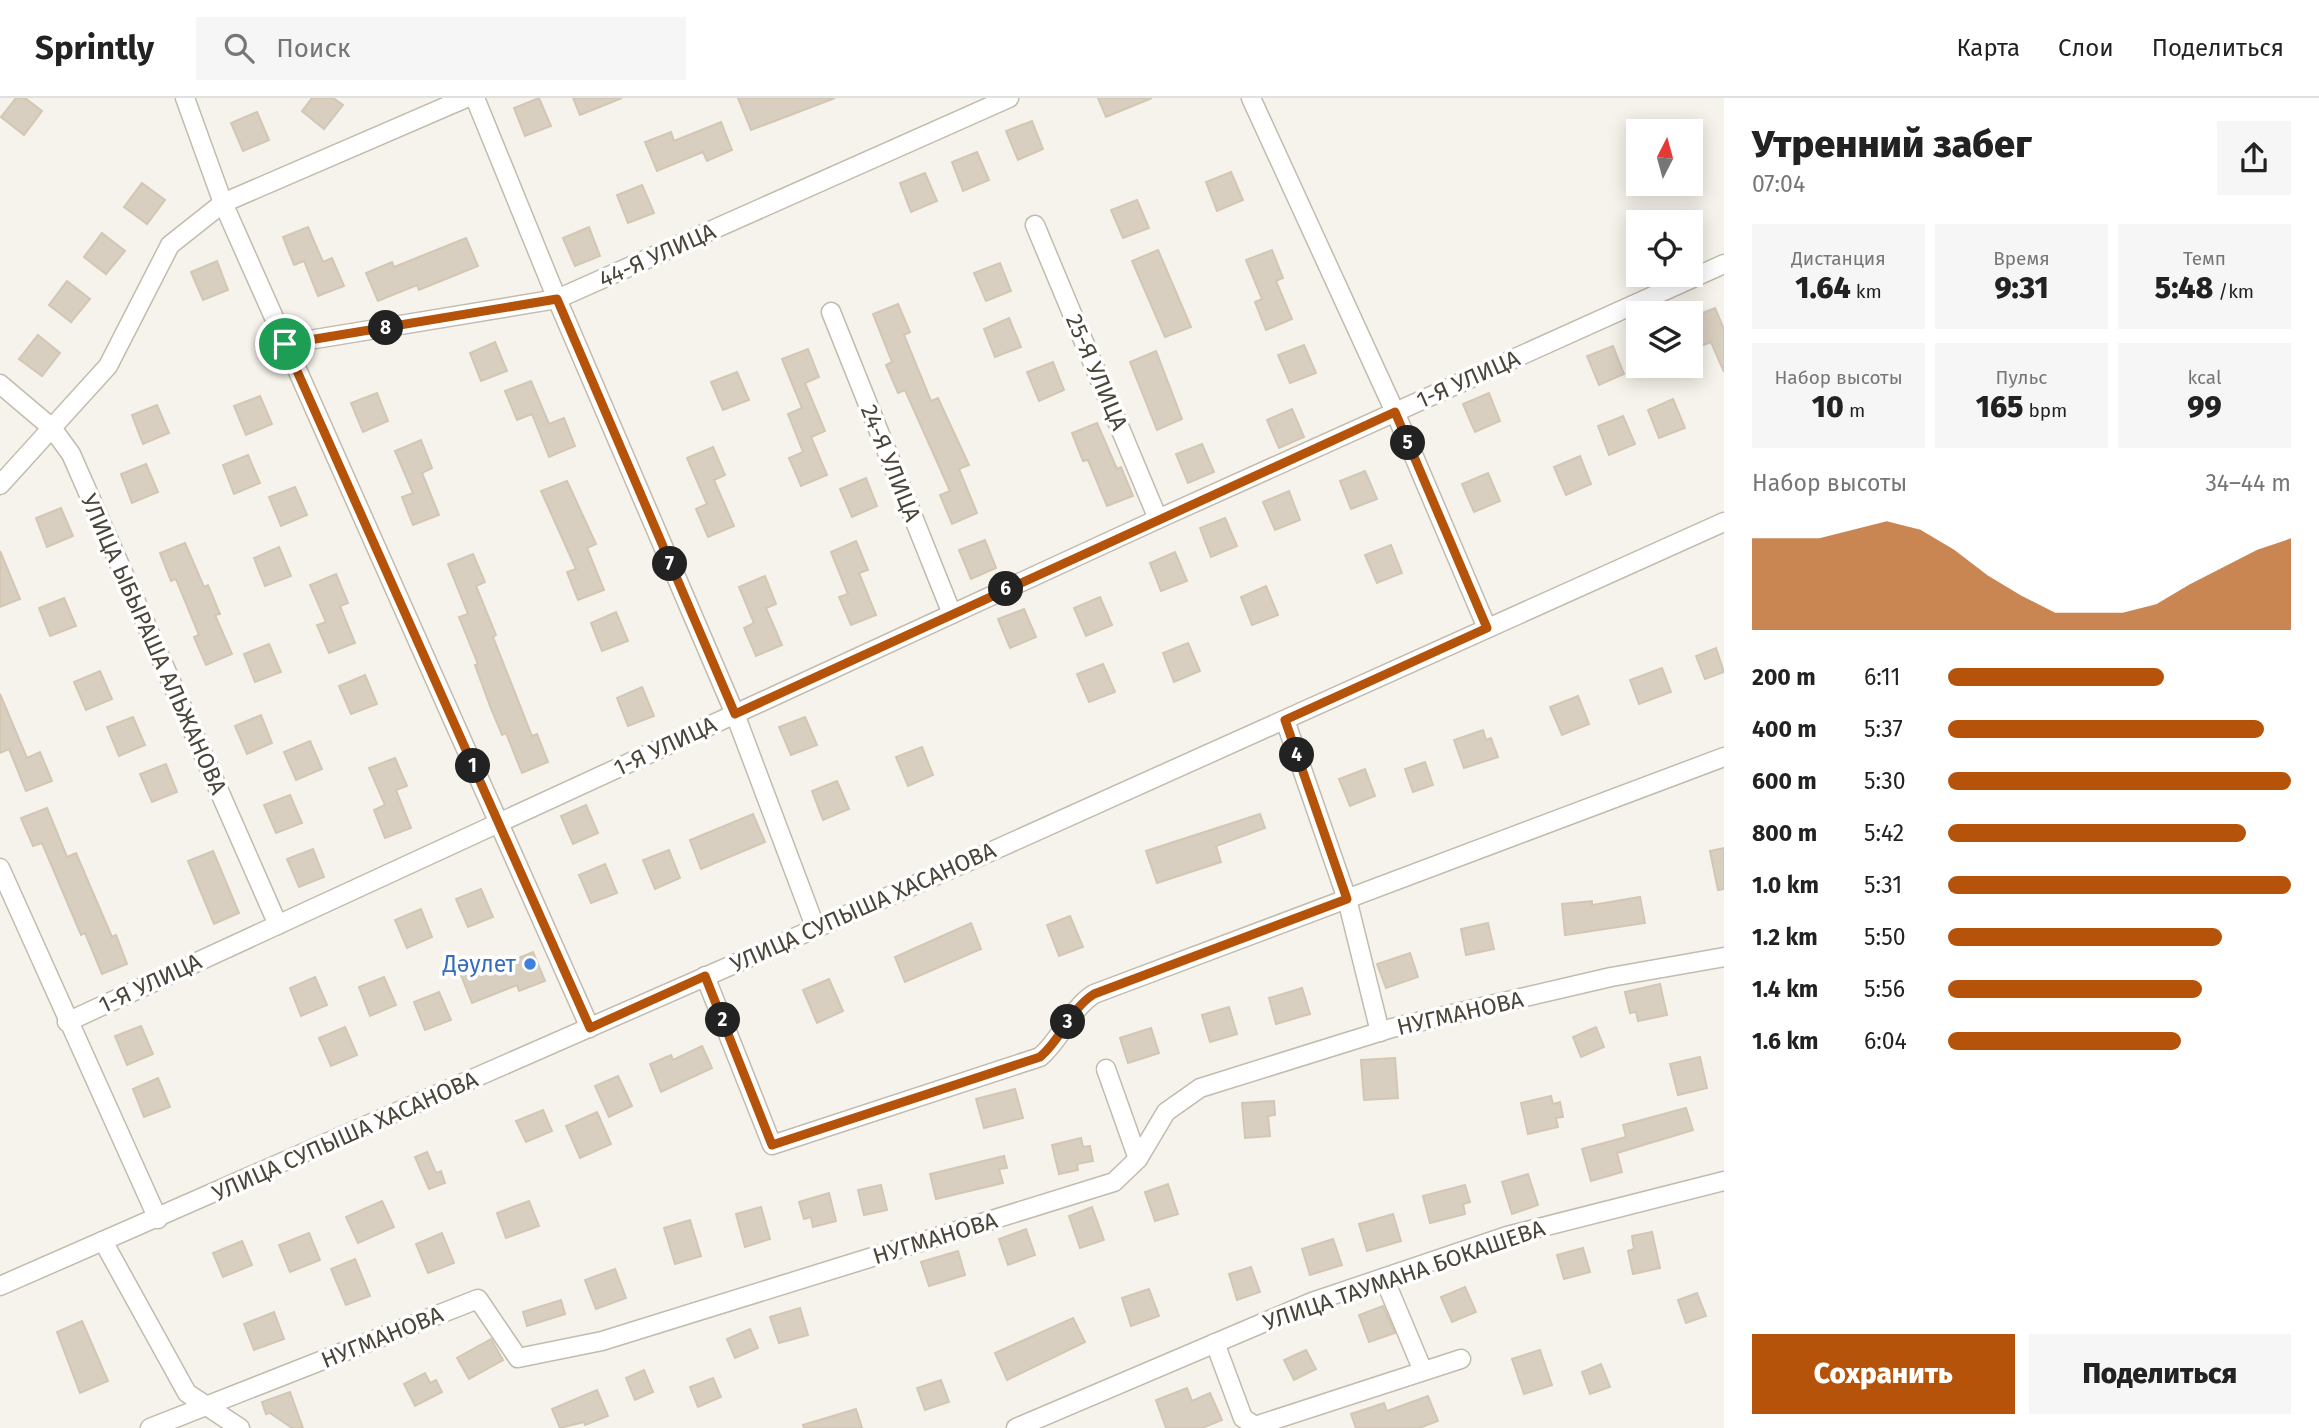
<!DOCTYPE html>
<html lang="ru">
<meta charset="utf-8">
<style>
body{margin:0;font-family:"Fira Sans",sans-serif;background:#f6f6f6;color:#222;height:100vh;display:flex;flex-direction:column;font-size:26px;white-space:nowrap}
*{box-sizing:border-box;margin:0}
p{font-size:23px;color:#767676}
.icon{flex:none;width:38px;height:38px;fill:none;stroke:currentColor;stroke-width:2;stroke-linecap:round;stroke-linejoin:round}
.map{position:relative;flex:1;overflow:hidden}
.details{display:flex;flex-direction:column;background:#fff;width:595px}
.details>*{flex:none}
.needle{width:46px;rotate:6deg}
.tools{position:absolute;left:1626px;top:21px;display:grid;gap:14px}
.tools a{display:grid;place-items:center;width:77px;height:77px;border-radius:0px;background:#fff;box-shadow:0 4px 18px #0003;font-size:35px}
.pin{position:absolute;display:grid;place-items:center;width:60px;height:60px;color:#fff;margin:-30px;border:4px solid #fff;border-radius:50%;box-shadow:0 2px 7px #0007}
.km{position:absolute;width:35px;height:35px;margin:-18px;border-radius:50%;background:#222;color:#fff;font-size:19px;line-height:35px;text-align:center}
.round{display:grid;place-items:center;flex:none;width:74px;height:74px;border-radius:0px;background:#f6f6f6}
.head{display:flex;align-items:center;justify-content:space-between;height:119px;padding:0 28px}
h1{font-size:38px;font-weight:800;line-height:52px}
.metrics{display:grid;grid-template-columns:repeat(3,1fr);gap:10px;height:119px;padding:7px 28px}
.metrics div{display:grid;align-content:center;border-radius:0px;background:#f6f6f6;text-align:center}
.metrics b{font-size:30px;font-weight:800}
.metrics small{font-size:19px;font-weight:400}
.metrics p{font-size:19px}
.chart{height:196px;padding:14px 28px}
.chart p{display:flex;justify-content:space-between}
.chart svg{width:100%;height:126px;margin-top:7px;fill:#b45309;opacity:.7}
.action{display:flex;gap:14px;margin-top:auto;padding:14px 28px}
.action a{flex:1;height:80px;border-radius:0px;background:#b45309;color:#fff;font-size:28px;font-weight:800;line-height:80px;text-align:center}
.action a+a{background:#f6f6f6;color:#222}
ul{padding:0 28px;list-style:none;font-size:23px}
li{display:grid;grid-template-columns:112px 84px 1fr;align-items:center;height:52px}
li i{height:18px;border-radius:9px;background:#b45309}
header{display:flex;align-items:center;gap:42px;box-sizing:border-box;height:98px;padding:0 35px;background:#fff;border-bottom:2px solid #e0e0e0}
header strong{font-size:33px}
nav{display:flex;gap:38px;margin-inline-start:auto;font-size:24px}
.search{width:490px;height:63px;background:#f6f6f6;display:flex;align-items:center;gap:18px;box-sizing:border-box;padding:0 24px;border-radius:0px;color:#767676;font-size:26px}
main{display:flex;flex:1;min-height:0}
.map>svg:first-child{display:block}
.building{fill:#d8cfc1;stroke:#d3c7b4;stroke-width:2}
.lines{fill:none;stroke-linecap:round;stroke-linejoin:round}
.minor-casing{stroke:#c2bbae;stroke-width:21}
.minor{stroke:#fff;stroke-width:18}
.route-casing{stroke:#fff;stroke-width:14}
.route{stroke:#b45309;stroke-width:9}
.shop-dot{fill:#3f7fe0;stroke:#fff;stroke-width:2.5}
.labels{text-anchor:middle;stroke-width:7;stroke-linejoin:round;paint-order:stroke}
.street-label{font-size:23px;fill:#4b4439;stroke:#fff}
.shop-label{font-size:23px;fill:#366cbe;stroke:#fff;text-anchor:end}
</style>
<header>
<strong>Sprintly</strong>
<div class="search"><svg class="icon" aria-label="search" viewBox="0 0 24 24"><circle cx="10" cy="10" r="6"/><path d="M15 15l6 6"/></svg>Поиск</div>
<nav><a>Карта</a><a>Слои</a><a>Поделиться</a></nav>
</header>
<main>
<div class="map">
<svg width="1724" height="1330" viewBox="0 0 1724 1330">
<rect width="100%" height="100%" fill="#f6f3ec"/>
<!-- building -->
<g class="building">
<polygon points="16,0 25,0 42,13 24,37 1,19"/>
<polygon points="312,0 333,0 343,7 324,31 302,13"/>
<polygon points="539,0 551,28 525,38 514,10"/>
<polygon points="573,0 622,0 580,17"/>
<polygon points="738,0 835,0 751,32"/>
<polygon points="1098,0 1152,0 1106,19"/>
<polygon points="257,14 269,42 243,53 231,25"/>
<polygon points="1032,23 1043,51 1018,62 1006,33"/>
<polygon points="721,24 732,52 707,63 703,54 657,73 645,44 671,34 674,43"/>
<polygon points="977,54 989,82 963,93 952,64"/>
<polygon points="1231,74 1243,102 1217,113 1206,84"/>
<polygon points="925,75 937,103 911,114 900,85"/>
<polygon points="142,85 165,102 147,126 124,109"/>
<polygon points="642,87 654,115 628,125 617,97"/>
<polygon points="1137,102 1149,130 1123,140 1111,112"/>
<polygon points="308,129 323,164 332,160 344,188 318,198 304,163 294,167 283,139"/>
<polygon points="589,129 600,158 575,168 563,140"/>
<polygon points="102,135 125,153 106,176 84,159"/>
<polygon points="466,140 478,168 419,192 417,187 378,203 366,175 392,164 394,169"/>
<polygon points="1158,152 1191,229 1165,239 1132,163"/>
<polygon points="1272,152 1283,180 1276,183 1292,221 1266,232 1255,204 1262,201 1246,162"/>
<polygon points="217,163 228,192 203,202 191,174"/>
<polygon points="1000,165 1011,193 986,203 974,175"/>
<polygon points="67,183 90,201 71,224 49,207"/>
<polygon points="898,206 910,234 904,237 931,303 938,300 969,367 959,371 977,415 952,426 940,397 950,393 905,292 898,295 886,267 892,264 873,216"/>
<polygon points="1715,210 1724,231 1724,274 1711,244 1701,248 1690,223 1690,220"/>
<polygon points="1009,220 1021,249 995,259 984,231"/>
<polygon points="38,237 60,255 42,278 19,261"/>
<polygon points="495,244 507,273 481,283 470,255"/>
<polygon points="1304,247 1316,275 1290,285 1278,257"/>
<polygon points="1613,248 1624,276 1599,287 1587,258"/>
<polygon points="808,251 819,279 805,285 825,333 811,339 827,377 801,388 789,360 803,354 788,316 802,310 782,261"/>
<polygon points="1156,253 1182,321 1157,332 1130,264"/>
<polygon points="1053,264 1064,292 1039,303 1027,274"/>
<polygon points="737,274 749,302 723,312 711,284"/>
<polygon points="531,283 549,326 564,320 575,348 549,359 532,316 517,322 505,293"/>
<polygon points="377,295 388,323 363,334 351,305"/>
<polygon points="1489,295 1500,323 1475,334 1463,306"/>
<polygon points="260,298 272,326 246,337 234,308"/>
<polygon points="1673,301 1685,330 1659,340 1648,312"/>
<polygon points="157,307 169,335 143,346 132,317"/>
<polygon points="1292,311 1304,339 1279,350 1267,322"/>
<polygon points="1623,318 1635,346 1609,357 1598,328"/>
<polygon points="1097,325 1117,371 1121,369 1133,398 1107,408 1088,362 1083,363 1072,335"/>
<polygon points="421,342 432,370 422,375 439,417 413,427 402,399 413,395 395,353"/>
<polygon points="1202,346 1214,374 1188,385 1176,356"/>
<polygon points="713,349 725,377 714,382 734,428 708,439 696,411 707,406 687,360"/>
<polygon points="248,357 260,385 234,396 223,367"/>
<polygon points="1580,358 1591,386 1566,397 1554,369"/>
<polygon points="146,366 158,394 132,405 121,376"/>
<polygon points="1365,373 1377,401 1351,411 1340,383"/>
<polygon points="1488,375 1500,403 1474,414 1462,386"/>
<polygon points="866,380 877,408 852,419 840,391"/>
<polygon points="567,383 596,446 587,450 604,492 578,502 567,474 576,471 541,393"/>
<polygon points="295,389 307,417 281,428 269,399"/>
<polygon points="1289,393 1300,422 1275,432 1263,404"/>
<polygon points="61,410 73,438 47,449 36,420"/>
<polygon points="1225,420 1237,448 1211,459 1200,430"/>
<polygon points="985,442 996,470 971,481 959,452"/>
<polygon points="856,443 868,472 859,475 876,517 851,527 839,499 848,496 831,454"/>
<polygon points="185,445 204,489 208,487 220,516 215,517 232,556 206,567 194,539 199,537 176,481 171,483 160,455"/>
<polygon points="1391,447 1402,475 1377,485 1365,457"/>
<polygon points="279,449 291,478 265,488 254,460"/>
<polygon points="0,453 20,501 0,509"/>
<polygon points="1175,454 1187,483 1161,493 1150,465"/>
<polygon points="473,456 485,484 476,488 496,537 493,539 532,638 537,636 548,664 522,675 506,635 502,637 490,608 475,567 478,566 459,519 468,516 448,466"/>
<polygon points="336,476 348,505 340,508 355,545 329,555 317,527 326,524 310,487"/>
<polygon points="765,478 776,506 766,510 782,547 756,558 744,530 754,525 739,489"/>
<polygon points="1266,488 1278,517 1252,527 1241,499"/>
<polygon points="1100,499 1112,527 1086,538 1074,510"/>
<polygon points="64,500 76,528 50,538 39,510"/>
<polygon points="1024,511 1036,539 1010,550 998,521"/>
<polygon points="616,514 628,543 602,553 591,525"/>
<polygon points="1188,545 1200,573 1174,584 1163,555"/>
<polygon points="269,546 281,574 255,584 244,556"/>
<polygon points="1716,550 1724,574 1705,581 1696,558"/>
<polygon points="1103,566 1115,594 1089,604 1077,576"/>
<polygon points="1662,570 1671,594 1639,606 1630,582"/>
<polygon points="100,573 112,601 86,612 74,584"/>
<polygon points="365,577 377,606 351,616 339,588"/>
<polygon points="642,589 654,618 628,628 617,600"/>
<polygon points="0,596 27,660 40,654 52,683 26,693 9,651 0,655"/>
<polygon points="1578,598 1589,626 1562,637 1550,609"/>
<polygon points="261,617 272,645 247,656 235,628"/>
<polygon points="133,619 145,647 119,658 107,629"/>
<polygon points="805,619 817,647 791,657 779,629"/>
<polygon points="1483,632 1486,642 1491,640 1498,659 1464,670 1454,642"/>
<polygon points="310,643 322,671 296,682 284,654"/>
<polygon points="922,649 933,677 908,688 896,659"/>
<polygon points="395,660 407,688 396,692 411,730 385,740 374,712 385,707 369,670"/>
<polygon points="1425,664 1433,687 1413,694 1405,671"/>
<polygon points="166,666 177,694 152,704 140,676"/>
<polygon points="1365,671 1375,698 1350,708 1339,681"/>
<polygon points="837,683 849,711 823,722 812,693"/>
<polygon points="290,697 302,725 276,735 264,707"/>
<polygon points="586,707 598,735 573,746 561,718"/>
<polygon points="47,710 67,759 76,755 112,839 116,837 127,866 102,876 85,835 81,837 42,745 33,748 21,720"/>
<polygon points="753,716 765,744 701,771 690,742"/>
<polygon points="1260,716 1265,730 1216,748 1221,764 1157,785 1146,753"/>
<polygon points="1724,750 1724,791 1718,792 1710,753"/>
<polygon points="313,751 324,779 299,789 287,761"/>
<polygon points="669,752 680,780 655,791 643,762"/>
<polygon points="213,753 239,815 214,826 188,763"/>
<polygon points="605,766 617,795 591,805 579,777"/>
<polygon points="481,791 493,819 468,829 456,801"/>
<polygon points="1640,799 1645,825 1565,837 1562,806 1592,803 1592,807"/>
<polygon points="421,811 432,839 407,850 395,822"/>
<polygon points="1070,818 1083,849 1059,858 1047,827"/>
<polygon points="971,825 981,851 905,884 895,859"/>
<polygon points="1488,825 1494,851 1466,857 1461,831"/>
<polygon points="533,854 545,883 519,893 517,887 472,905 461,877 487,866 489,872"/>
<polygon points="1410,855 1418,879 1386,890 1377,866"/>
<polygon points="315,879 327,907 301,918 290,890"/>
<polygon points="384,879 396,907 370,918 359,889"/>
<polygon points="829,881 843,913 817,925 803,892"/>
<polygon points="1660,886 1667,917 1638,923 1636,914 1630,915 1625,894"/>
<polygon points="1302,890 1310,916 1276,926 1269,900"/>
<polygon points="439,894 451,922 425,932 414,904"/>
<polygon points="1229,909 1237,936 1210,944 1202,917"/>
<polygon points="141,928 153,956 127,967 115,938"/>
<polygon points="345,929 357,957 331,968 319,940"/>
<polygon points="1596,929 1604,949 1581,959 1573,939"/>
<polygon points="1151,930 1159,955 1128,965 1120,940"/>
<polygon points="702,948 712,970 661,994 650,966 671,957 673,962"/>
<polygon points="1700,959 1707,990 1678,997 1670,966"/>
<polygon points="1395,960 1398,1000 1364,1002 1361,962"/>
<polygon points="618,978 632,1008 609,1019 595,988"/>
<polygon points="158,980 170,1009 144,1019 133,991"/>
<polygon points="1015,991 1023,1020 984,1030 976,1001"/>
<polygon points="1551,998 1553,1006 1560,1004 1563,1019 1556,1020 1558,1029 1528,1036 1521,1005"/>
<polygon points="1274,1003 1275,1017 1268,1018 1270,1038 1245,1040 1242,1005"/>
<polygon points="1686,1010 1693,1032 1617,1055 1622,1074 1591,1083 1582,1051 1626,1039 1623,1027"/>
<polygon points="543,1012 552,1033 526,1044 516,1023"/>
<polygon points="597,1014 611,1046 580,1060 566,1028"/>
<polygon points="1081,1040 1083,1049 1090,1048 1093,1063 1077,1066 1078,1072 1059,1076 1052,1047"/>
<polygon points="427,1054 436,1075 441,1073 445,1085 429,1091 415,1059"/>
<polygon points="1004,1058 1007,1070 999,1071 1003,1085 936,1101 930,1076"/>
<polygon points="1528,1076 1538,1107 1512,1116 1502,1084"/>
<polygon points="1168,1086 1178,1116 1155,1123 1145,1094"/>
<polygon points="881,1087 887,1112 864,1117 858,1092"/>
<polygon points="1465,1087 1470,1104 1463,1106 1465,1116 1430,1125 1423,1098"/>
<polygon points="829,1095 836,1123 813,1129 811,1119 804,1121 799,1104"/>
<polygon points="382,1103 394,1129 358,1145 346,1119"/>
<polygon points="529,1103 539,1128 506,1140 497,1115"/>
<polygon points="761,1109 770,1141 745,1149 736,1116"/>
<polygon points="1092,1109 1104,1142 1080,1150 1069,1118"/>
<polygon points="1393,1116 1401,1143 1367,1153 1359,1126"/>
<polygon points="690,1122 701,1158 675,1166 664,1130"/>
<polygon points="1026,1131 1035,1157 1008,1167 999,1141"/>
<polygon points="1652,1134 1660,1170 1633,1176 1628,1153 1634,1151 1632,1138"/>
<polygon points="309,1135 320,1162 290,1174 279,1147"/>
<polygon points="442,1135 454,1165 428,1175 416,1146"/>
<polygon points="1333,1141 1342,1167 1310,1177 1302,1151"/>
<polygon points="242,1143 252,1167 223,1179 213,1155"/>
<polygon points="1583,1150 1590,1174 1564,1181 1557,1157"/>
<polygon points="958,1153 965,1177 929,1188 921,1164"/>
<polygon points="355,1161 370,1198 346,1207 331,1171"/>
<polygon points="1251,1169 1260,1194 1237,1202 1229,1176"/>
<polygon points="615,1171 626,1200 596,1211 585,1182"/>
<polygon points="1465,1189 1476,1214 1452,1224 1441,1199"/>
<polygon points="1149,1191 1159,1218 1131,1228 1122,1200"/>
<polygon points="1697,1195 1706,1218 1686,1225 1678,1202"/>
<polygon points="561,1202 565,1216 527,1228 523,1214"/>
<polygon points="1383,1208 1395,1235 1369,1244 1359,1217"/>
<polygon points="800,1210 808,1237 779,1245 770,1219"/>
<polygon points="274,1214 284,1241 254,1252 244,1226"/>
<polygon points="1073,1220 1085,1244 1007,1282 995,1255"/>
<polygon points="82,1223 108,1283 80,1295 57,1234"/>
<polygon points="750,1231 758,1250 735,1260 727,1241"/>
<polygon points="491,1241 503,1262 469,1281 457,1260"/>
<polygon points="1306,1252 1316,1271 1294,1282 1284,1262"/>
<polygon points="1540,1252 1552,1287 1524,1296 1512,1261"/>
<polygon points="1601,1266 1610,1289 1590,1296 1582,1274"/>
<polygon points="644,1272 653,1294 635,1302 626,1280"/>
<polygon points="425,1275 430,1285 436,1282 442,1294 415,1308 404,1286"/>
<polygon points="713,1280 721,1299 698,1309 690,1289"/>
<polygon points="941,1282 949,1304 925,1312 917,1290"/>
<polygon points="1187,1290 1192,1303 1210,1295 1222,1322 1202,1330 1166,1330 1156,1302"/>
<polygon points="597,1292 608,1318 585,1327 584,1324 560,1330 552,1311"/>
<polygon points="290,1294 303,1330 292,1330 270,1315 266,1316 262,1304"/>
<polygon points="1428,1298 1438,1323 1419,1330 1356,1330 1351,1316 1384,1305 1387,1313"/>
<polygon points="856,1311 862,1330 804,1330 803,1327"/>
</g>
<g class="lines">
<!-- minor casing -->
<g class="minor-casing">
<g id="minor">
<polyline points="185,0 223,105 590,930"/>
<polyline points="475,0 557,201 735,616 816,831"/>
<polyline points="1251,0 1395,314 1487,530"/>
<polyline points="1035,127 1158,421"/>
<polyline points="831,214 952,516"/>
<polyline points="285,246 557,201 1009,0"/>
<polyline points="0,286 52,330 71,356 278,827"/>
<polyline points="0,387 108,268 170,147 223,105 466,0"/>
<polyline points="1285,622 1347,801 1380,934"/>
<polyline points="0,770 158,1121"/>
<path d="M705,878L772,1047L1040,959C1062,941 1070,911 1094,896L1724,659"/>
<polyline points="67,924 1158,421 1724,166"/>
<polyline points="1106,971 1138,1061"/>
<polyline points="103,1143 187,1295 240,1330"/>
<polyline points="1384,1180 1423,1273"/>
<polyline points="0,1188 999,750 1724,424"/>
<polyline points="1215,1245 1243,1320 1255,1328 1461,1261"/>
<polyline points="150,1330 478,1201 518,1260 602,1243 1114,1084 1138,1061 1166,1014 1200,990 1392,930 1611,879 1724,859"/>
<polyline points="1016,1330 1312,1204 1507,1138 1724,1083"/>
</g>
</g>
<!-- minor -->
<use href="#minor" class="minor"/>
</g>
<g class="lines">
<!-- route casing -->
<g class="route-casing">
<path id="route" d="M557,201L735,616L1395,314L1487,530L1285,622L1347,801L1094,896C1070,911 1062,941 1040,959L772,1047L705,878L590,930L285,246Z"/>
</g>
<!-- route -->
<use href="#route" class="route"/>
</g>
<!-- markers -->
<circle class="shop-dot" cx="530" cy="866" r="7"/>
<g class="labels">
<!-- street labels -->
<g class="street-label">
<text transform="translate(657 157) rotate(-24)" y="8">44-Я УЛИЦА</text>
<text transform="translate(1097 274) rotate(67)" y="8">25-Я УЛИЦА</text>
<text transform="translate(1468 281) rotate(-24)" y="8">1-Я УЛИЦА</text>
<text transform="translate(891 365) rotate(68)" y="8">24-Я УЛИЦА</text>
<text transform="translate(154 546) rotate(66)" y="8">УЛИЦА ЫБЫРАША АЛЬЖАНОВА</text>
<text transform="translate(665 648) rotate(-25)" y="8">1-Я УЛИЦА</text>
<text transform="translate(863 809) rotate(-24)" y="8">УЛИЦА СУПЫША ХАСАНОВА</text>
<text transform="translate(150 885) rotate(-25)" y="8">1-Я УЛИЦА</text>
<text transform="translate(1460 915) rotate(-13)" y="8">НУГМАНОВА</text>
<text transform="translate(345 1038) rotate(-24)" y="8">УЛИЦА СУПЫША ХАСАНОВА</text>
<text transform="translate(935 1140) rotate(-17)" y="8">НУГМАНОВА</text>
<text transform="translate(1404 1177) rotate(-19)" y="8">УЛИЦА ТАУМАНА БОКАШЕВА</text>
<text transform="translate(382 1239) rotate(-22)" y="8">НУГМАНОВА</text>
</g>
<!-- shop labels -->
<g class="shop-label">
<text x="516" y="874">Дәулет</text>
</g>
</g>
</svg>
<div class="tools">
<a><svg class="needle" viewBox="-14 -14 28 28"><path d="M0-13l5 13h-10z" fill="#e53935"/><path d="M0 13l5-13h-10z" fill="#767676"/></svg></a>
<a><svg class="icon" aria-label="locate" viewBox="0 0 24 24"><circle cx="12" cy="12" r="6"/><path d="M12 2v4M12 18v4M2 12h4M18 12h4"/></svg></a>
<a><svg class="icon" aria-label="layers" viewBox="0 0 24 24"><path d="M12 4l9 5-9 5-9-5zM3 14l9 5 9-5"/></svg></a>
</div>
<div class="pin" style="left:285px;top:246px;background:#1e9e55"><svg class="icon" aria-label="arrive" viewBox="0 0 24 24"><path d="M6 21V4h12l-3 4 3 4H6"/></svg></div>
<b class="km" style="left:473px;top:668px">1</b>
<b class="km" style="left:723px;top:922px">2</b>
<b class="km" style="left:1068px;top:924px">3</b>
<b class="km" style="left:1297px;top:657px">4</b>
<b class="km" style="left:1408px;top:345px">5</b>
<b class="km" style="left:1006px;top:491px">6</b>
<b class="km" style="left:670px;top:466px">7</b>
<b class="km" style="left:386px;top:230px">8</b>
</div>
<section class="details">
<div class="head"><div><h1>Утренний забег</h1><p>07:04</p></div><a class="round"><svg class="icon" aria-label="share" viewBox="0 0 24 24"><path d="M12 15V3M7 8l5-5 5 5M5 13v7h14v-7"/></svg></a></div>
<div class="metrics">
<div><p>Дистанция</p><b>1.64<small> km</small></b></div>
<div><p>Время</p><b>9:31</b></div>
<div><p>Темп</p><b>5:48<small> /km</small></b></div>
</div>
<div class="metrics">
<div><p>Набор высоты</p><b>10<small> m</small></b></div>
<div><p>Пульс</p><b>165<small> bpm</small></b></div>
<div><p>kcal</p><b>99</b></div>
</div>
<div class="chart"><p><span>Набор высоты</span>34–44 m</p>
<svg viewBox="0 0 160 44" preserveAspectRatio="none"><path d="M0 44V12L10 12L20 12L30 9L40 6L50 9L60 16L70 25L80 32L90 38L100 38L110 38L120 35L130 28L140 22L150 16L160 12V44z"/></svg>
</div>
<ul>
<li><b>200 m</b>6:11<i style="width:63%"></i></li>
<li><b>400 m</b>5:37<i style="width:92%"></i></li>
<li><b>600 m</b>5:30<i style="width:100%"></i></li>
<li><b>800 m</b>5:42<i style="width:87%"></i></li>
<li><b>1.0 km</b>5:31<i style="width:100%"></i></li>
<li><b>1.2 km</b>5:50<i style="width:80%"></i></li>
<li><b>1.4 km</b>5:56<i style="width:74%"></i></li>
<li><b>1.6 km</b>6:04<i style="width:68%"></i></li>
</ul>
<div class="action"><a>Сохранить</a><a>Поделиться</a></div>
</section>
</main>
